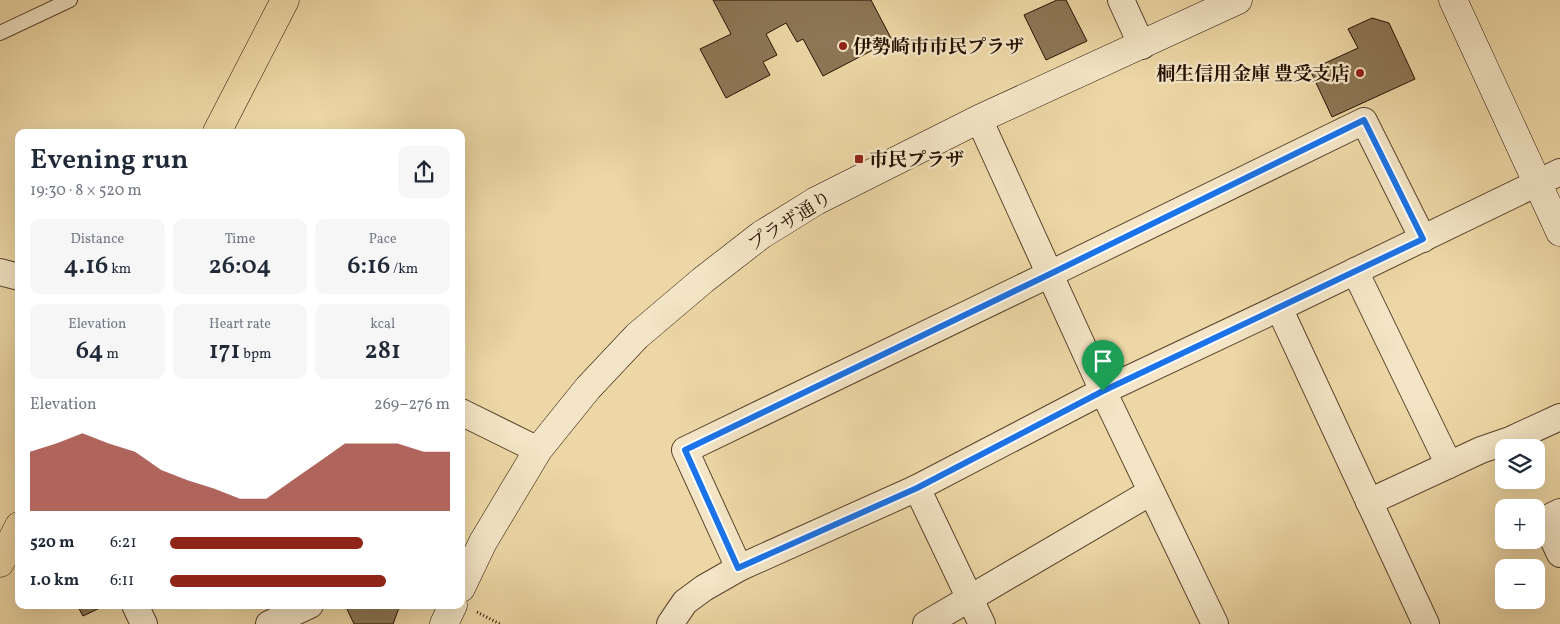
<!DOCTYPE html>
<meta charset="utf-8">
<style>
body{margin:0;font-family:Vollkorn,"Noto Serif JP",serif;background:#f6f6f7;color:#1f2937;height:100vh;display:flex;flex-direction:column;font-size:19px;white-space:nowrap}
*{box-sizing:border-box;margin:0}
p{font-size:16px;color:#747a83}
.icon{flex:none;width:28px;height:28px;fill:none;stroke:currentColor;stroke-width:2;stroke-linecap:round;stroke-linejoin:round}
.map{position:relative;flex:1;overflow:hidden}
.panel{position:absolute;left:15px;top:129px;width:450px;height:480px;display:flex;flex-direction:column;background:#fff;border-radius:10px;box-shadow:0 5px 20px #0002}
.panel>*{flex:none}
.tools{position:absolute;left:1495px;top:439px;display:grid;gap:10px}
.tools a{display:grid;place-items:center;width:50px;height:50px;border-radius:10px;background:#fff;box-shadow:0 5px 20px #0002;font-size:25px}
.pin{position:absolute;display:grid;place-items:center;width:42px;height:42px;color:#fff;margin:-51px -21px;border-radius:50% 50% 50% 0;rotate:-45deg;box-shadow:0 0 5px #0007}
.pin .icon{rotate:45deg}
.round{display:grid;place-items:center;flex:none;width:52px;height:52px;border-radius:10px;background:#f6f6f7}
.head{display:flex;align-items:center;justify-content:space-between;height:85px;padding:0 15px}
h1{font-size:28px;font-weight:600;line-height:38px}
.figures{display:grid;grid-template-columns:repeat(3,1fr);gap:8px;height:85px;padding:5px 15px}
.figures div{display:grid;align-content:center;border-radius:10px;background:#f6f6f7;text-align:center}
.figures b{font-size:25px;font-weight:600}
.figures small{font-size:14px;font-weight:400}
.figures p{font-size:14px}
.chart{height:140px;padding:10px 15px}
.chart p{display:flex;justify-content:space-between}
.chart svg{width:100%;height:90px;margin-top:5px;fill:#8f2418;opacity:.7}
ul{padding:0 15px;list-style:none;font-size:16px}
li{display:grid;grid-template-columns:80px 60px 1fr;align-items:center;height:38px}
li i{height:12px;border-radius:6px;background:#8f2418}
.map>svg:first-child{display:block}
.building{fill:#8d7756;stroke:#261000}
.lines{fill:none;stroke-linecap:round;stroke-linejoin:round}
.lane-casing{stroke:#58422a;stroke-width:16}
.street-casing{stroke:#58422a;stroke-width:28}
.secondary-casing{stroke:#261000;stroke-width:29}
.primary-casing{stroke:#261000;stroke-width:29}
.path{stroke:#261000;stroke-width:3;stroke-dasharray:1 2.5;stroke-linecap:butt}
.lane{stroke:#f3e5c5;stroke-width:14}
.street{stroke:#f3e5c5;stroke-width:26}
.secondary{stroke:#f3e5c5;stroke-width:28}
.primary{stroke:#edd7a6;stroke-width:28}
.route-casing{stroke:#fff;stroke-width:10}
.route{stroke:#1a73e8;stroke-width:6}
.poi-dot{fill:#8f2418;stroke:#f3e5c5;stroke-width:2}
.labels{text-anchor:middle;stroke-width:4.5;stroke-linejoin:round;paint-order:stroke}
.poi-label{font-size:19px;font-weight:bold;fill:#261000;stroke:#f3e5c5;text-anchor:start}
.street-label{font-size:19px;fill:#261000;stroke:#f3e5c5}
</style>
<div class="map">
<svg width="1560" height="624" viewBox="0 0 1560 624">
<rect width="100%" height="100%" fill="#edd7a6"/>
<filter id="stains"><feTurbulence type="fractalNoise" baseFrequency=".004" numOctaves="4"/><feColorMatrix values="0 0 0 0 .2 0 0 0 0 .09 0 0 0 0 .02 0 0 0 .5 -.17"/></filter>
<radialGradient id="worn" r=".72"><stop offset=".6" stop-color="#630" stop-opacity="0"/><stop offset="1" stop-color="#630" stop-opacity=".3"/></radialGradient>
<!-- building -->
<g class="building">
<polygon points="713,0 871,0 892,40 823,76 803,39 797,42 786,23 766,34 777,55 763,62 770,75 726,98 700,49 731,34"/>
<polygon points="1057,0 1066,0 1087,41 1046,60 1024,15"/>
<polygon points="1372,18 1389,23 1415,79 1332,117 1310,70 1358,48 1348,29"/>
<polygon points="77,605 106,605 83,616"/>
<polygon points="349,605 400,605 393,624 354,624 346,607"/>
</g>
<g class="lines">
<!-- lane casing -->
<g class="lane-casing">
<polyline id="lane" points="0,33 70,0"/>
</g>
<!-- street casing -->
<g class="street-casing">
<g id="street">
<polyline points="1121,0 1142,46"/>
<polyline points="979,119 1103,391 1215,624"/>
<polyline points="1355,271 1449,465"/>
<polyline points="0,272 19,277"/>
<polyline points="1279,308 1426,624"/>
<polyline points="461,412 538,450"/>
<polyline points="917,488 982,624"/>
<polyline points="1369,502 1481,450 1510,440 1560,417"/>
<polyline points="1560,512 1544,520 1560,554"/>
<polyline points="739,568 685,450 1050,274 1364,121 1423,239"/>
<polyline points="135,605 144,624"/>
<polyline points="269,624 310,605"/>
<polyline points="670,624 685,602 704,588 739,568 917,488 1103,391 1279,308 1560,172"/>
<polyline points="926,624 1151,492"/>
</g>
</g>
<!-- secondary casing -->
<g class="secondary-casing">
<g id="secondary">
<polyline points="1453,0 1560,232"/>
<polyline points="461,588 483,542 538,450 588,388 637,336 703,280 761,235 816,201 979,119 1238,0"/>
<polyline points="444,624 453,605"/>
</g>
</g>
<!-- primary casing -->
<g class="primary-casing">
<g id="primary">
<polyline points="217,132 285,0"/>
<polyline points="0,563 19,526"/>
</g>
</g>
<!-- path -->
<polyline class="path" points="477,612 500,624"/>
<!-- lane -->
<use href="#lane" class="lane"/>
<!-- street -->
<use href="#street" class="street"/>
<!-- secondary -->
<use href="#secondary" class="secondary"/>
<!-- primary -->
<use href="#primary" class="primary"/>
</g>
<g class="lines">
<!-- route casing -->
<g class="route-casing">
<polygon id="route" points="1364,120 1423,239 1103,391 917,488 738,568 685,450 1050,274"/>
</g>
<!-- route -->
<use href="#route" class="route"/>
</g>
<!-- markers -->
<g class="poi-dot">
<circle cx="843" cy="46" r="5"/>
<circle cx="1360" cy="73" r="5"/>
<rect x="854" y="154" width="10" height="10" rx="2.5"/>
</g>
<g class="labels">
<!-- poi labels -->
<g class="poi-label">
<text x="853" y="53">伊勢崎市市民プラザ</text>
<text x="1350" y="80" text-anchor="end">桐生信用金庫 豊受支店</text>
<text x="869" y="166">市民プラザ</text>
</g>
<!-- street labels -->
<g class="street-label">
<text transform="translate(789 220) rotate(-32)" y="7">プラザ通り</text>
</g>
</g>
<rect width="100%" height="100%" filter="url(#stains)"/>
<rect width="100%" height="100%" fill="url(#worn)"/>
</svg>
<div class="tools">
<a><svg class="icon" aria-label="layers" viewBox="0 0 24 24"><path d="M12 4l9 5-9 5-9-5zM3 14l9 5 9-5"/></svg></a>
<a>+</a>
<a>−</a>
</div>
<div class="pin" style="left:1103px;top:391px;background:#1e9e55"><svg class="icon" aria-label="arrive" viewBox="0 0 24 24"><path d="M6 21V4h12l-3 4 3 4H6"/></svg></div>
<section class="panel">
<div class="head"><div><h1>Evening run</h1><p>19:30 · 8 × 520 m</p></div><a class="round"><svg class="icon" aria-label="share" viewBox="0 0 24 24"><path d="M12 15V3M7 8l5-5 5 5M5 13v7h14v-7"/></svg></a></div>
<div class="figures">
<div><p>Distance</p><b>4.16<small> km</small></b></div>
<div><p>Time</p><b>26:04</b></div>
<div><p>Pace</p><b>6:16<small> /km</small></b></div>
</div>
<div class="figures">
<div><p>Elevation</p><b>64<small> m</small></b></div>
<div><p>Heart rate</p><b>171<small> bpm</small></b></div>
<div><p>kcal</p><b>281</b></div>
</div>
<div class="chart"><p><span>Elevation</span>269–276 m</p>
<svg viewBox="0 0 160 44" preserveAspectRatio="none"><path d="M0 44V15L10 11L20 6L30 11L40 15L50 24L60 29L70 33L80 38L90 38L100 29L110 20L120 11L130 11L140 11L150 15L160 15V44z"/></svg>
</div>
<ul>
<li><b>520 m</b>6:21<i style="width:69%"></i></li>
<li><b>1.0 km</b>6:11<i style="width:77%"></i></li>
</ul>
</section>
</div>
